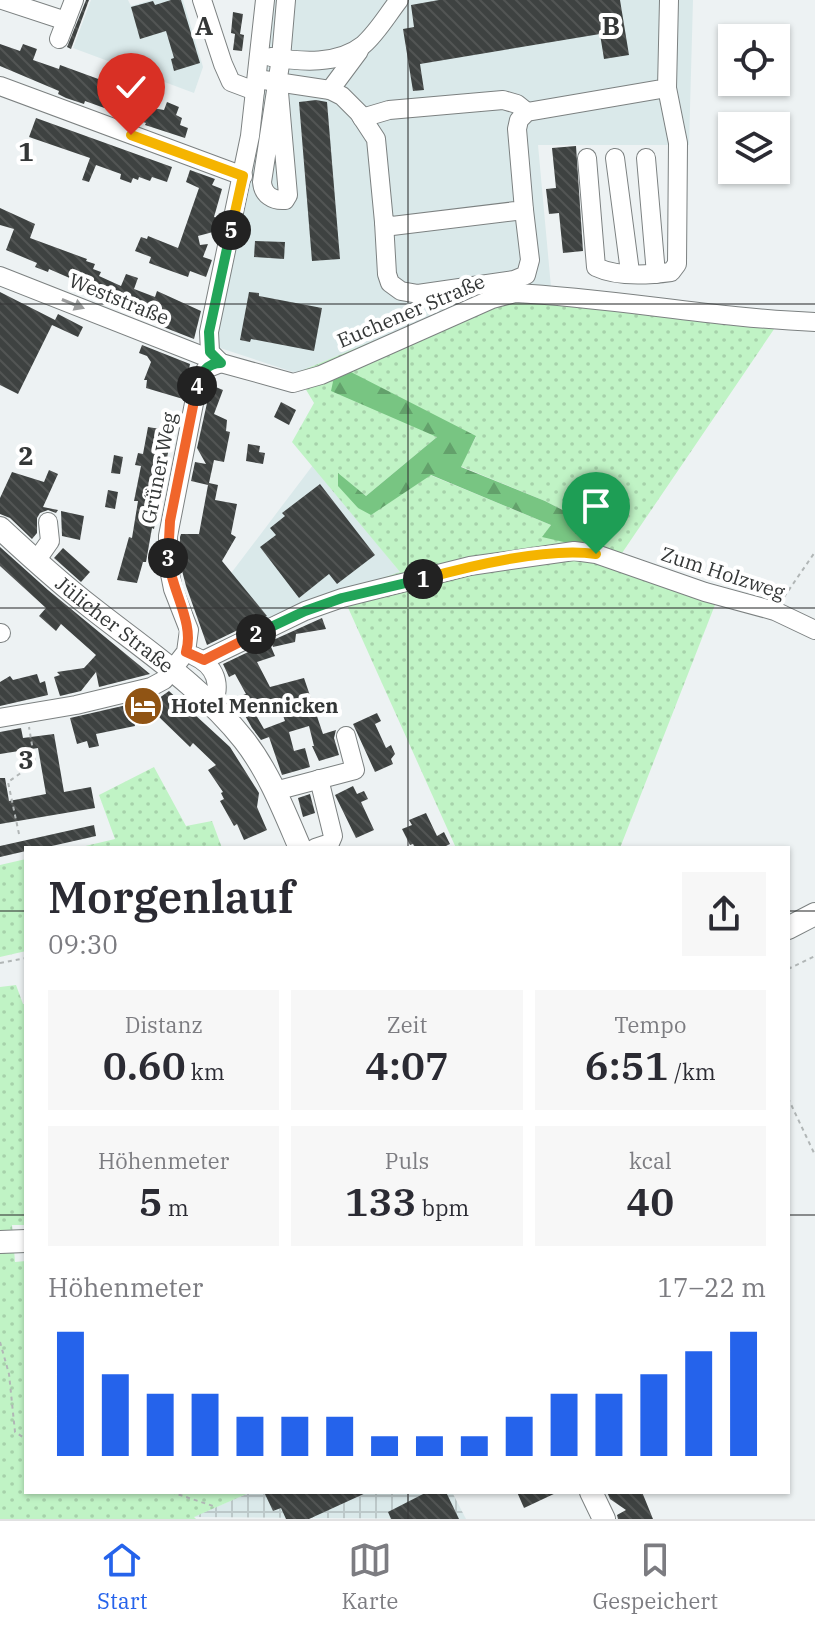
<!DOCTYPE html>
<html lang="de">
<meta charset="utf-8">
<style>
body{margin:0;font-family:"IBM Plex Serif",serif;background:#f7f7f7;color:#2b2b33;height:100vh;display:flex;flex-direction:column;font-size:30px;white-space:nowrap}
*{box-sizing:border-box;margin:0}
p{font-size:26px;color:#7c7c81}
.icon{flex:none;width:44px;height:44px;fill:none;stroke:currentColor;stroke-width:2;stroke-linecap:round;stroke-linejoin:round}
.map{position:relative;flex:1;overflow:hidden}
.side{position:absolute;left:24px;top:846px;width:766px;height:648px;display:flex;flex-direction:column;background:#fff;border-radius:0px;box-shadow:0 2px 6px #0004}
.side>*{flex:none}
.controls{position:absolute;left:718px;top:24px;display:grid;gap:16px}
.controls a{display:grid;place-items:center;width:72px;height:72px;border-radius:0px;background:#fff;box-shadow:0 2px 6px #0004;font-size:40px}
.pin{position:absolute;display:grid;place-items:center;width:68px;height:68px;color:#fff;margin:-82px -34px;border-radius:50% 50% 50% 0;rotate:-45deg;box-shadow:0 0 8px #0007}
.pin .icon{rotate:45deg}
.km{position:absolute;width:40px;height:40px;margin:-20px;border-radius:50%;background:#222;color:#fff;font-size:22px;line-height:40px;text-align:center}
.round{display:grid;place-items:center;flex:none;width:84px;height:84px;border-radius:0px;background:#f7f7f7}
.overview{display:flex;align-items:center;justify-content:space-between;height:136px;padding:0 24px}
h1{font-size:44px;font-weight:600;line-height:60px}
.stats{display:grid;grid-template-columns:repeat(3,1fr);gap:12px;height:136px;padding:8px 24px}
.stats div{display:grid;align-content:center;border-radius:0px;background:#f7f7f7;text-align:center}
.stats b{font-size:40px;font-weight:600}
.stats small{font-size:22px;font-weight:400}
.stats p{font-size:22px}
.chart{height:224px;padding:16px 24px}
.chart p{display:flex;justify-content:space-between}
.chart svg{width:100%;height:144px;margin-top:8px;stroke:#2563eb;stroke-width:6}
.dock{display:flex;justify-content:space-around;align-items:center;height:112px;border-top:2px solid #e1e1e2;background:#fff;font-size:22px;color:#7c7c81}
.dock a{display:grid;justify-items:center;gap:4px}
.dock .current{color:#2563eb}
.map>svg:first-child{display:block}
.built{fill:#dae9ea}
.industrial{fill:url(#industrial-grid)}
.grass{fill:url(#grass-dots);fill-rule:evenodd}
.forest{fill:url(#forest-firs)}
.building{fill:url(#building-back-hatch);fill-rule:evenodd}
.lines{fill:none;stroke-linecap:round;stroke-linejoin:round}
.minor-casing{stroke:#7c8181;stroke-width:20}
.major-casing{stroke:#7c8181;stroke-width:24}
.path{stroke:#b1b6b6;stroke-width:2;stroke-dasharray:4 4;stroke-linecap:butt}
.minor{stroke:#fff;stroke-width:18}
.major{stroke:#fff;stroke-width:22}
.oneway{fill:#9a9b9b}
.split-1-casing{stroke:#fff;stroke-width:16}
.split-2-casing{stroke:#fff;stroke-width:16}
.split-3-casing{stroke:#fff;stroke-width:16}
.split-4-casing{stroke:#fff;stroke-width:16}
.split-5-casing{stroke:#fff;stroke-width:16}
.split-6-casing{stroke:#fff;stroke-width:16}
.split-1{stroke:#f5b400;stroke-width:10}
.split-2{stroke:#22a559;stroke-width:10}
.split-3{stroke:#f0652b;stroke-width:10}
.split-4{stroke:#f0652b;stroke-width:10}
.split-5{stroke:#22a559;stroke-width:10}
.split-6{stroke:#f5b400;stroke-width:10}
.grid{fill:none;stroke:#343737;stroke-width:2;stroke-opacity:0.55}
.labels{text-anchor:middle;stroke-width:8;stroke-linejoin:round;paint-order:stroke}
.street-label{font-size:20px;fill:#343737;stroke:#fff}
.poi-label{font-size:20px;font-weight:bold;fill:#343737;stroke:#fff;text-anchor:start}
.grid-label{font-size:26px;text-anchor:middle;font-weight:bold;fill:#343737;stroke:#fff;stroke-width:8;stroke-linejoin:round;paint-order:stroke}
</style>
<div class="map">
<svg width="815" height="1519" viewBox="0 0 815 1519">
<defs>
<pattern id="industrial-grid" width="8" height="8" patternUnits="userSpaceOnUse" patternTransform="scale(2)"><rect width="8" height="8" fill="#dae9ea"/><path d="M0 4h8M4 0v8" fill="none" stroke="#bcc8c9"/></pattern>
<pattern id="grass-dots" width="8" height="8" patternUnits="userSpaceOnUse" patternTransform="scale(2)"><rect width="8" height="8" fill="#c0f3c5"/><path d="M2 2h.1M6 6h.1" fill="none" stroke="#a6d1aa" stroke-width="1.8" stroke-linecap="round"/></pattern>
<pattern id="forest-firs" width="22" height="20" patternUnits="userSpaceOnUse" patternTransform="scale(2)"><rect width="22" height="20" fill="#78c582"/><path d="M5 1l3.5 6h-7zM16 11l3.5 6h-7z" fill="#63a16b"/></pattern>
<pattern id="building-back-hatch" width="6" height="6" patternUnits="userSpaceOnUse" patternTransform="scale(2)"><rect width="6" height="6" fill="#3e4241"/><path d="M-1 5l2 2M0 0l6 6M5-1l2 2" fill="none" stroke="#525554"/></pattern>
</defs>
<rect width="100%" height="100%" fill="#edf2f3"/>
<!-- built -->
<g class="built">
<polygon points="91,0 128,0 131,6 152,0 183,0 203,67 194,93 73,48"/>
<polygon points="270,0 693,0 689,145 538,145 551,287 498,289 296,373 214,346"/>
<polygon points="313,465 400,572 341,592 243,635 213,597"/>
</g>
<!-- industrial -->
<polygon class="industrial" points="251,1492 452,1492 466,1519 193,1517"/>
<!-- grass -->
<g class="grass">
<path d="M498,289L785,313L620,556L720,592L620,848H456L341,592L400,572L292,442L314,403L296,373ZM437,437H476L460,466L545,501L594,526L543,537L551,525L430,475L358,508L338,474L366,496Z"/>
<polygon points="154,767 186,826 212,821 222,848 77,848 115,839 99,795"/>
<polygon points="26,859 26,951 0,957 0,865"/>
<polygon points="16,985 23,1004 26,1004 26,1225 12,1225 15,1262 26,1261 26,1492 251,1492 194,1517 196,1519 0,1519 0,987"/>
</g>
<!-- forest -->
<polygon class="forest" points="347,370 476,436 461,467 545,501 594,526 587,542 568,543 542,537 551,525 431,475 371,515 358,508 338,486 338,473 366,496 437,437 331,391 334,377"/>
<!-- building -->
<g class="building">
<polygon points="86,0 89,0 71,49 67,47"/>
<polygon points="171,0 181,0 200,63 174,71 171,59 174,58 166,31 140,39 131,7 153,1 155,5"/>
<polygon points="439,0 620,0 629,55 604,59 600,34 420,64 424,90 413,91 403,29 414,27 411,5"/>
<polygon points="233,12 243,14 240,34 244,35 242,51 233,50 235,34 231,33"/>
<polygon points="0,44 20,51 23,44 37,49 33,60 59,69 60,65 112,84 111,87 119,90 118,92 152,108 164,110 167,102 179,107 176,115 182,118 180,125 188,128 185,138 145,125 146,123 85,101 84,104 66,98 58,94 59,91 0,66"/>
<polygon points="316,100 327,102 340,259 312,261 299,102"/>
<polygon points="36,118 172,167 167,182 152,177 150,181 139,177 138,180 133,178 131,183 120,179 121,174 96,165 89,182 82,180 90,158 29,137"/>
<polygon points="576,146 583,251 563,253 559,213 549,214 546,189 556,188 552,148"/>
<polygon points="190,170 215,179 212,185 222,189 214,217 218,218 213,232 198,236 200,245 208,244 203,257 212,260 206,277 190,271 188,277 171,271 149,263 151,257 135,251 141,237 147,239 148,236 178,248 199,188 186,182"/>
<polygon points="0,208 35,224 30,238 87,259 86,261 95,264 93,269 101,272 99,276 121,286 126,274 138,278 134,289 155,297 157,291 201,311 194,339 158,325 162,317 144,310 139,313 136,307 49,269 48,272 35,267 37,263 6,250 14,229 0,225"/>
<polygon points="255,241 285,242 284,259 254,257"/>
<polygon points="0,292 55,320 58,314 83,327 78,337 52,325 18,394 0,385"/>
<polygon points="249,292 259,293 259,296 322,308 314,351 251,339 250,342 240,340"/>
<polygon points="142,345 190,364 183,399 146,388 147,380 144,380 151,362 147,356 139,353"/>
<polygon points="211,385 223,390 214,414 227,420 226,431 230,432 224,462 214,460 209,483 218,485 215,500 237,504 231,534 236,537 222,561 267,616 207,645 186,586 180,563 180,537 181,534 199,534 208,485 191,481 195,462 206,464 197,448"/>
<polygon points="281,402 296,410 289,425 274,417"/>
<polygon points="148,427 172,431 154,529 152,528 146,562 143,562 137,583 117,580 129,537 132,538 138,501 134,501 141,466 135,465 138,453 143,454"/>
<polygon points="248,444 260,446 259,452 265,453 263,464 246,461"/>
<polygon points="114,455 123,457 120,474 111,473"/>
<polygon points="49,470 58,474 43,507 58,510 56,513 48,510 40,513 37,518 37,533 32,539 10,518 0,514 0,498 12,472 44,482"/>
<polygon points="320,484 375,555 337,584 329,574 299,598 260,547 276,535 270,528 285,516 282,513"/>
<polygon points="108,490 118,492 115,509 105,507"/>
<polygon points="61,511 84,516 80,540 62,536"/>
<polygon points="0,547 48,590 150,674 99,687 96,672 81,691 60,696 54,677 60,675 57,672 84,668 96,655 61,624 56,631 39,616 46,608 0,566"/>
<polygon points="63,548 90,572 81,582 54,558"/>
<polygon points="322,618 326,629 296,634 295,642 273,647 271,641"/>
<path d="M269,642L275,656L257,662L270,687L304,678L323,734L336,730L334,738L339,755L319,761L312,746H314L309,726L289,732L294,751L305,748L310,767L282,775L269,737L261,740L252,728L235,698L246,694L235,674L229,677L223,664ZM277,698L285,721L264,729L250,705Z"/>
<polygon points="37,674 40,683 45,681 48,695 0,706 0,682 10,676 13,680"/>
<polygon points="169,691 230,747 259,793 257,807 267,830 244,840 237,824 234,826 220,801 224,799 221,793 223,792 208,770 216,765 193,743 190,747 157,715 134,720 135,726 96,734 99,746 89,748 87,741 77,744 70,718 153,699 155,701"/>
<polygon points="377,713 381,721 375,724 386,748 391,745 395,754 391,759 393,764 375,772 353,724"/>
<polygon points="21,728 23,738 54,734 64,792 91,787 95,808 0,824 0,778 5,778 9,801 46,794 38,748 0,754 0,732"/>
<polygon points="353,786 357,794 364,791 368,799 361,802 374,830 356,838 335,795"/>
<polygon points="310,794 315,813 303,817 298,798"/>
<polygon points="426,813 437,836 444,832 450,844 442,848 415,848 413,844 410,845 402,829 412,825 409,820"/>
<polygon points="94,825 96,836 43,848 26,848 26,851 0,857 0,846"/>
<polygon points="264,1492 368,1492 309,1519 286,1519 281,1508 273,1511"/>
<polygon points="427,1492 446,1492 459,1519 391,1519 388,1512"/>
<polygon points="517,1492 558,1492 524,1508"/>
<polygon points="607,1492 642,1492 653,1519 618,1519 617,1515 626,1510 610,1499"/>
</g>
<g class="lines">
<!-- minor casing -->
<g class="minor-casing">
<g id="minor">
<polyline points="2,0 66,21"/>
<polyline points="202,0 223,64 231,82 255,91"/>
<polyline points="59,39 74,0"/>
<path d="M271,57C301,62 338,65 363,45C377,33 388,14 399,0"/>
<polyline points="257,79 330,90 342,96 359,113 376,139 384,222 392,226 524,210 517,129 519,120 527,112 667,88 669,0"/>
<path d="M278,81L288,195L285,200C273,201 263,195 262,182L281,58L286,0"/>
<polyline points="0,86 243,176"/>
<polyline points="330,90 359,51"/>
<polyline points="362,118 389,110 503,100 517,104 527,112"/>
<path d="M587,158L596,267C617,277 649,275 671,272L677,264L678,143L667,88"/>
<polyline points="615,158 630,272"/>
<polyline points="646,158 656,274"/>
<polyline points="384,222 387,274 390,283 401,291 418,294 514,280 526,275 530,260 524,210"/>
<path d="M0,276L221,363L293,383L321,375L492,299L515,293C615,298 714,318 815,322"/>
<polyline points="221,363 210,352 209,332 250,136 265,0"/>
<polyline points="36,561 50,541 48,522"/>
<polyline points="0,633 1,633"/>
<path d="M194,656C216,666 222,685 212,706"/>
<polyline points="204,660 305,611 342,598 470,566 574,551 596,554 705,592 775,611 815,630"/>
<polyline points="0,718 76,705 151,687 164,680 186,652 189,630 173,589 168,564 168,536 198,383 206,369 221,363"/>
<polyline points="275,791 355,770 346,736"/>
<polyline points="315,848 330,843 333,836 319,779"/>
</g>
</g>
<!-- major casing -->
<g class="major-casing">
<g id="major">
<path id="s1" d="M0,528C30,556 60,583 92,608C144,649 203,688 244,740C269,772 284,811 300,848"/>
<polyline points="788,928 815,914"/>
<polyline points="0,1242 26,1241"/>
<polyline points="591,1492 604,1519"/>
</g>
</g>
<!-- path -->
<g class="path">
<polyline points="784,597 815,552"/>
<polyline points="19,834 8,782 35,763 29,727"/>
<polyline points="0,963 26,958"/>
<polyline points="788,969 815,956"/>
<polyline points="788,1098 815,1155"/>
<polyline points="0,1342 9,1374 15,1432 26,1439"/>
<polyline points="171,1492 213,1506"/>
</g>
<!-- minor -->
<use href="#minor" class="minor"/>
<!-- major -->
<use href="#major" class="major"/>
</g>
<!-- one-way arrows -->
<defs><path id="oneway-solid" d="M-6-.8H1V-3.2L6.5 0L1 3.2V.8H-6Z" transform="scale(2)"/></defs>
<use class="oneway" href="#oneway-solid" transform="translate(73 304) rotate(22)"/>
<g class="lines">
<!-- split-1 casing -->
<g class="split-1-casing">
<path id="split-1" d="M423,579C470,566 548,547 596,554"/>
</g>
<!-- split-2 casing -->
<g class="split-2-casing">
<polyline id="split-2" points="256,634 305,611 342,598 423,579"/>
</g>
<!-- split-3 casing -->
<g class="split-3-casing">
<path id="split-3" d="M168,558C171,590 195,623 186,652L204,660L256,634"/>
</g>
<!-- split-4 casing -->
<g class="split-4-casing">
<polyline id="split-4" points="168,558 170,521 197,386"/>
</g>
<!-- split-5 casing -->
<g class="split-5-casing">
<path id="split-5" d="M197,386C201,373 207,363 221,363L210,352L209,332L231,230"/>
</g>
<!-- split-6 casing -->
<g class="split-6-casing">
<polyline id="split-6" points="131,135 243,176 231,230"/>
</g>
<!-- split-1 -->
<use href="#split-1" class="split-1"/>
<!-- split-2 -->
<use href="#split-2" class="split-2"/>
<!-- split-3 -->
<use href="#split-3" class="split-3"/>
<!-- split-4 -->
<use href="#split-4" class="split-4"/>
<!-- split-5 -->
<use href="#split-5" class="split-5"/>
<!-- split-6 -->
<use href="#split-6" class="split-6"/>
</g>
<!-- grid -->
<path class="grid" d="M408,0V848M0,304H815M0,608H815M0,911H26M788,911H815M0,1215H26M788,1215H815M408,1492V1519"/>
<!-- icons -->
<defs>
<g id="hotel-disc" transform="scale(2)"><circle r="9.5" fill="#905414" stroke="#fff"/><path d="M-6-4.5h1.5V1H6V5H4.5V3h-9V5H-6ZM-4 0a1.8 1.8 0 1 1 3.6 0ZM.5 0V-2.5h3Q6-2.5 6 0Z" fill="#fff"/></g>
</defs>
<g fill-rule="evenodd">
<use href="#hotel-disc" x="143" y="706"/>
</g>
<g class="labels">
<!-- street labels -->
<g class="street-label">
<text transform="translate(119 299) rotate(22)" y="7">Weststraße</text>
<text transform="translate(411 311) rotate(-23)" y="7">Euchener Straße</text>
<text transform="translate(159 468) rotate(-79)" y="7">Grüner Weg</text>
<text transform="translate(723 573) rotate(18)" y="7">Zum Holzweg</text>
<text dy="7" stroke="none"><textPath href="#s1" startOffset="150">Jülicher Straße</textPath></text>
</g>
<!-- poi labels -->
<g class="poi-label">
<text x="171" y="713">Hotel Mennicken</text>
</g>
</g>
<g class="grid-label">
<text x="204" y="35">A</text>
<text x="611" y="35">B</text>
<text x="26" y="161">1</text>
<text x="26" y="465">2</text>
<text x="26" y="769">3</text>
</g>
</svg>
<div class="controls">
<a><svg class="icon" aria-label="locate" viewBox="0 0 24 24"><circle cx="12" cy="12" r="6"/><path d="M12 2v4M12 18v4M2 12h4M18 12h4"/></svg></a>
<a><svg class="icon" aria-label="layers" viewBox="0 0 24 24"><path d="M12 4l9 5-9 5-9-5zM3 14l9 5 9-5"/></svg></a>
</div>
<div class="pin" style="left:596px;top:554px;background:#1e9e55"><svg class="icon" aria-label="arrive" viewBox="0 0 24 24"><path d="M6 21V4h12l-3 4 3 4H6"/></svg></div>
<div class="pin" style="left:131px;top:135px;background:#d93025"><svg class="icon" aria-label="check" viewBox="0 0 24 24"><path d="M5 12l5 5 9-10"/></svg></div>
<b class="km" style="left:423px;top:579px">1</b>
<b class="km" style="left:256px;top:634px">2</b>
<b class="km" style="left:168px;top:558px">3</b>
<b class="km" style="left:197px;top:386px">4</b>
<b class="km" style="left:231px;top:230px">5</b>
<section class="side">
<div class="overview"><div><h1>Morgenlauf</h1><p>09:30</p></div><a class="round"><svg class="icon" aria-label="share" viewBox="0 0 24 24"><path d="M12 15V3M7 8l5-5 5 5M5 13v7h14v-7"/></svg></a></div>
<div class="stats">
<div><p>Distanz</p><b>0.60<small> km</small></b></div>
<div><p>Zeit</p><b>4:07</b></div>
<div><p>Tempo</p><b>6:51<small> /km</small></b></div>
</div>
<div class="stats">
<div><p>Höhenmeter</p><b>5<small> m</small></b></div>
<div><p>Puls</p><b>133<small> bpm</small></b></div>
<div><p>kcal</p><b>40</b></div>
</div>
<div class="chart"><p><span>Höhenmeter</span>17–22 m</p>
<svg viewBox="0 0 160 44" preserveAspectRatio="none"><path d="M5 44V6M15 44V19M25 44V25M35 44V25M45 44V32M55 44V32M65 44V32M75 44V38M85 44V38M95 44V38M105 44V32M115 44V25M125 44V25M135 44V19M145 44V12M155 44V6"/></svg>
</div>
</section>
</div>
<nav class="dock">
<a class="current"><svg class="icon" aria-label="home" viewBox="0 0 24 24"><path d="M3 11l9-7 9 7M6 9v11h12V9"/></svg>Start</a>
<a><svg class="icon" aria-label="map" viewBox="0 0 24 24"><path d="M3 6l6-2 6 2 6-2v14l-6 2-6-2-6 2zM9 4v14M15 6v14"/></svg>Karte</a>
<a><svg class="icon" aria-label="saved" viewBox="0 0 24 24"><path d="M7 4h10v16l-5-4-5 4z"/></svg>Gespeichert</a>
</nav>
